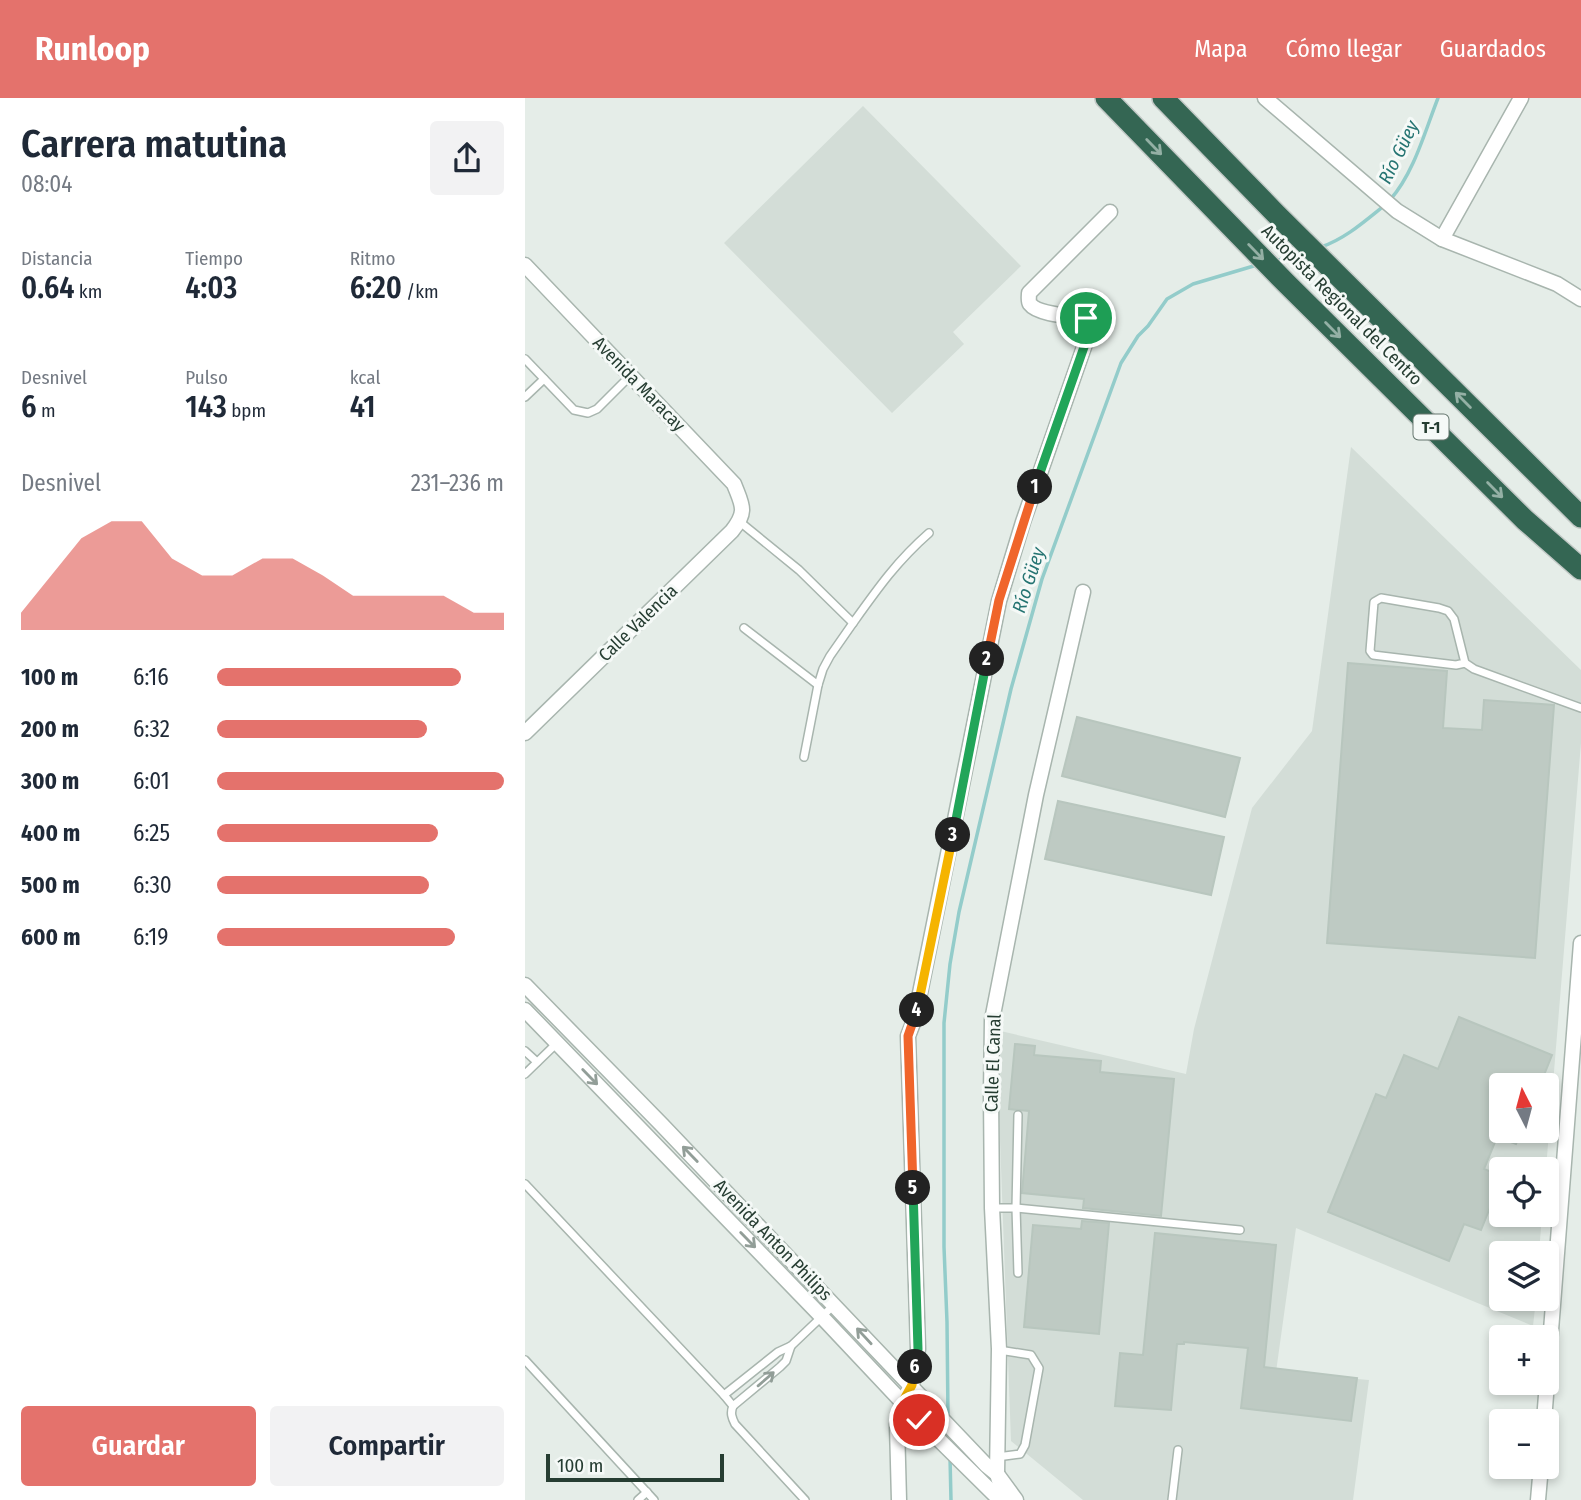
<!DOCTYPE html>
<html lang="es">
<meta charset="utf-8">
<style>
body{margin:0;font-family:"Fira Sans Condensed",sans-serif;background:#f2f2f3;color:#1f2937;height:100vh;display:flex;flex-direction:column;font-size:26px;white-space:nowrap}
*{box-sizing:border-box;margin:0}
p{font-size:23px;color:#747a83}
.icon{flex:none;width:38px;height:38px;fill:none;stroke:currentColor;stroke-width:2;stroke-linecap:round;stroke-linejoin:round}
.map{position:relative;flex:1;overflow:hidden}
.details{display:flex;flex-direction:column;background:#fff;width:525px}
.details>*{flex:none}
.needle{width:46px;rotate:354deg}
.buttons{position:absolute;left:964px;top:975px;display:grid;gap:14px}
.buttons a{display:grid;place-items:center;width:70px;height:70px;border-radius:7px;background:#fff;box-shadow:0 4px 10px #0003;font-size:35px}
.scale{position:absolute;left:21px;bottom:18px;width:178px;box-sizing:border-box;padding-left:7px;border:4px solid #263d32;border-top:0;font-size:19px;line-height:24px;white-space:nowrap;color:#263d32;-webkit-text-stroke:5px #f5f9f7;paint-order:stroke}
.pin{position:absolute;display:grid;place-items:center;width:60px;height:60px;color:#fff;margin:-30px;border:4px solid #fff;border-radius:50%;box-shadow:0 2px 7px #0007}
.km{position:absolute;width:35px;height:35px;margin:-18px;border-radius:50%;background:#222;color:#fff;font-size:19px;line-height:35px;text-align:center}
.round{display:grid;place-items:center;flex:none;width:74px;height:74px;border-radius:7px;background:#f2f2f3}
.headline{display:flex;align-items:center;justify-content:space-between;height:119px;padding:0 21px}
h1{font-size:38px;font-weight:600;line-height:52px}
.stats{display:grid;grid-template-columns:repeat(3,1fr);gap:10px;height:119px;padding:7px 21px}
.stats div{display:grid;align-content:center}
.stats b{font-size:30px;font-weight:600}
.stats small{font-size:19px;font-weight:400}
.stats p{font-size:19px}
.chart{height:196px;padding:14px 21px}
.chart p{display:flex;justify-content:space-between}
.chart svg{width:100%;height:126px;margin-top:7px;fill:#e4726c;opacity:.7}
.action{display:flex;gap:14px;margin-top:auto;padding:14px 21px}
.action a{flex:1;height:80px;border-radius:7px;background:#e4726c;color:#fff;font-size:28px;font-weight:600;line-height:80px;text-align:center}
.action a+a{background:#f2f2f3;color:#1f2937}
ul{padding:0 21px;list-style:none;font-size:23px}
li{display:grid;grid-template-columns:112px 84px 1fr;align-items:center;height:52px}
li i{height:18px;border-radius:9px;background:#e4726c}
header{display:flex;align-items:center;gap:42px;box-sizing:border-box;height:98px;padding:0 35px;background:#e4726c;color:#fff}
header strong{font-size:33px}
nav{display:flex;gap:38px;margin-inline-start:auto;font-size:24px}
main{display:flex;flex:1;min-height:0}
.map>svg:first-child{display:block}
.built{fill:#d3ddd7;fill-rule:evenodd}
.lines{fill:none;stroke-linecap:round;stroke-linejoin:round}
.stream{stroke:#93ccca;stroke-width:3.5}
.building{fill:#becac3;stroke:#b8c6be;stroke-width:2}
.service-casing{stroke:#a8b5ae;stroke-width:10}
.minor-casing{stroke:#a8b5ae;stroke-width:17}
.motorway-casing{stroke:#c2c9c6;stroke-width:24}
.service{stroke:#fff;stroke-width:7}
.minor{stroke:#fff;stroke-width:14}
.motorway{stroke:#346653;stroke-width:21}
.oneway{stroke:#94b0a5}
.oneway2{stroke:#929e98}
.split-1-casing{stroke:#fff;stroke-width:14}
.split-2-casing{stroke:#fff;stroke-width:14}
.split-3-casing{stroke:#fff;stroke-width:14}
.split-4-casing{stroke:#fff;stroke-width:14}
.split-5-casing{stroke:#fff;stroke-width:14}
.split-6-casing{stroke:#fff;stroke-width:14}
.split-7-casing{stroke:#fff;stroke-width:14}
.split-1{stroke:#22a559;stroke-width:9}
.split-2{stroke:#f0652b;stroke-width:9}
.split-3{stroke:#22a559;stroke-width:9}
.split-4{stroke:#f5b400;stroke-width:9}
.split-5{stroke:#f0652b;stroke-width:9}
.split-6{stroke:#22a559;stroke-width:9}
.split-7{stroke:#f5b400;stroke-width:9}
.labels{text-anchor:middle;stroke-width:6;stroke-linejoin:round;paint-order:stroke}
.shield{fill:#f5f9f7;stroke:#64756d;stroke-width:2}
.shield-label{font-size:16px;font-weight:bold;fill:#263d32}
.street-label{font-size:18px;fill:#263d32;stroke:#f5f9f7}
.water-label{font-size:19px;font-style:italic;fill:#257472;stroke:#f5f9f7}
</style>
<header>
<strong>Runloop</strong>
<nav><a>Mapa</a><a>Cómo llegar</a><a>Guardados</a></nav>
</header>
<main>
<section class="details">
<div class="headline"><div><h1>Carrera matutina</h1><p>08:04</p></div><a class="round"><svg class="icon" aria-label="share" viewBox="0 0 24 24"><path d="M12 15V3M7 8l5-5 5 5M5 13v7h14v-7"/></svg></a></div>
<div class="stats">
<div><p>Distancia</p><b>0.64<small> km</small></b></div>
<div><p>Tiempo</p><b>4:03</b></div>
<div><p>Ritmo</p><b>6:20<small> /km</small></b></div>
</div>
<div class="stats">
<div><p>Desnivel</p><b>6<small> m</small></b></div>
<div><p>Pulso</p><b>143<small> bpm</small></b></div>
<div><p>kcal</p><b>41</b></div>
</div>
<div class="chart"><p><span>Desnivel</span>231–236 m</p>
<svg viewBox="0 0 160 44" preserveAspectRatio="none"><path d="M0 44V38L10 25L20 12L30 6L40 6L50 19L60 25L70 25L80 19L90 19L100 25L110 32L120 32L130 32L140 32L150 38L160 38V44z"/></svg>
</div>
<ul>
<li><b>100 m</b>6:16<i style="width:85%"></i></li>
<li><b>200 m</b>6:32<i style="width:73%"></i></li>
<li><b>300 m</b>6:01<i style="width:100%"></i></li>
<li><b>400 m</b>6:25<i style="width:77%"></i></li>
<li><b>500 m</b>6:30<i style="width:74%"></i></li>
<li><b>600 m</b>6:19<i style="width:83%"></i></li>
</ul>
<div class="action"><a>Guardar</a><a>Compartir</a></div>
</section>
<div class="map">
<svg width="1056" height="1402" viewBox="0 0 1056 1402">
<rect width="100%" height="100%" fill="#e5ede8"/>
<!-- built -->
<g class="built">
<polygon points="338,8 496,168 428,234 439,246 367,315 199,145"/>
<path d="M826,349L1056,572V645L1021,1071H976V1116L1017,1117L1014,1155H976V1200L1011,1201L1008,1228L771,1130L751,1274L844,1282L828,1402H558L486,1343L471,932L661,976L669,931L727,710L787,633ZM976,987H1022V1032H976Z"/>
</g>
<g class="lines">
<!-- stream -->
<g class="stream">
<path d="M865,102C889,75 900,33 913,0"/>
<path d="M796,149C820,141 840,123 860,107"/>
<polyline points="750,163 779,155"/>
<polyline points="423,1319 422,1224 419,1149 419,925 425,866 434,814 486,591 517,481 596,265 613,238 623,228 642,201 668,186 732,167"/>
<polyline points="425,1359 426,1402"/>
</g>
</g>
<!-- building -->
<g class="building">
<polygon points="823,565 922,573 918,630 957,632 959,602 1029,607 1010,860 802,845"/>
<polygon points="552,619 715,660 700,719 537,678"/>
<polygon points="533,703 699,739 686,797 520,761"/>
<polygon points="934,919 1027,957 1015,987 976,987 976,1032 997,1032 991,1046 972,1039 959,1071 976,1078 976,1082 956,1132 939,1126 924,1163 803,1114 851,996 861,1000 879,957 913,971"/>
<polygon points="490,946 510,948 509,957 576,963 575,974 649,981 636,1118 558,1110 559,1101 497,1095 504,1013 484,1011"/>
<polygon points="557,1123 584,1125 574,1236 499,1229 508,1127 556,1131"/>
<polygon points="630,1135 751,1147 739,1269 832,1280 826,1323 716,1310 723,1250 659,1244 659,1246 652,1246 646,1312 590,1308 595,1255 618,1257"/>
</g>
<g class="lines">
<!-- service casing -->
<g class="service-casing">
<g id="service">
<polyline points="0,261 49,312 63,315 72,311 105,278"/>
<polyline points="0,299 19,281"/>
<path d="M215,424L274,472L328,525C353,490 372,463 404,435"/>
<polyline points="219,530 293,587"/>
<polyline points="940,565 931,567 848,557 845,553 849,504 856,500 914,510 923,513 929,521 940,565 949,571 1056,610"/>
<polyline points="279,659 293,587 298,571 305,558 328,525"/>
<polyline points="0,953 12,964"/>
<polyline points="0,976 32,945"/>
<path d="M0,1086L199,1297L208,1308C205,1315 207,1320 210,1326L280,1402"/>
<polyline points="467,1110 491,1110 715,1132"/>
<polyline points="493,1175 491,1110 493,1017"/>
<polyline points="0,1262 129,1402"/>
<polyline points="199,1297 253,1254 266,1248 309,1207"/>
<polyline points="208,1308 255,1269 261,1263 266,1248"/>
<polyline points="472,1359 495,1356 500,1347 514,1270 506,1257 474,1252"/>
<polyline points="113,1402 122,1394"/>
<polyline points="647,1402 653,1352"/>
</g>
</g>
<!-- minor casing -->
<g class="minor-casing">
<g id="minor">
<polyline points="740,0 872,113 917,141 1032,186 1056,201"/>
<polyline points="917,141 996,0"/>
<path d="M0,167L209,386C217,407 223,413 207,433L0,635"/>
<polyline points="0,887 137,1027 461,1367 472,1376 491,1402"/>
<polyline points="0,912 297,1219 394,1322 475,1402"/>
<polyline points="1019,1323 1056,845"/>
<path d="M374,1402L372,1327L377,1305L387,1287L393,1251L383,938L390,920L474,503L498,424L566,229L561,220C548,218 513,217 505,206C503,203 504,199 504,195L585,114"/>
<polyline points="480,1402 472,1376 474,1251 467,1110 466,996 467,922 511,697 558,494"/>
<polyline points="1013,1402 1016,1368"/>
</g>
</g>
<!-- motorway casing -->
<g class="motorway-casing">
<g id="motorway">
<polyline points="581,0 760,184 1000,422 1056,471"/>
<polyline points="638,0 750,115 1056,419"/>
</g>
</g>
<!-- service -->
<use href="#service" class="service"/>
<!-- minor -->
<use href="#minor" class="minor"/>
<!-- motorway -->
<use href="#motorway" class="motorway"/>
</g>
<!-- one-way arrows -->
<defs><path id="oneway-shaft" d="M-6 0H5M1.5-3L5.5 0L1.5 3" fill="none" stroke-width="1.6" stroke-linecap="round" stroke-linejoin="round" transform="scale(1.75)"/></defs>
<g class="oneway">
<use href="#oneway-shaft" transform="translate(629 49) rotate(46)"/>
<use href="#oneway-shaft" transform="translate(731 154) rotate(46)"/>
<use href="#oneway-shaft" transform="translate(808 232) rotate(45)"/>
<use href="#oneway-shaft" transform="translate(938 302) rotate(-135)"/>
<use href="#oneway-shaft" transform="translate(970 392) rotate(45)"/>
</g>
<g class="oneway2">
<use href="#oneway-shaft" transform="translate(65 979) rotate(46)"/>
<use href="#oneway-shaft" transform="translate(165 1056) rotate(-134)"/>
<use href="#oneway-shaft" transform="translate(223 1142) rotate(46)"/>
<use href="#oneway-shaft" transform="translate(339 1238) rotate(-133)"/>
<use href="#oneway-shaft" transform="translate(241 1281) rotate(-41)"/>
</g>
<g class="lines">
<!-- split-1 casing -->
<g class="split-1-casing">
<polyline id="split-1" points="510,389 566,229 561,220"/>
</g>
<!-- split-2 casing -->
<g class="split-2-casing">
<polyline id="split-2" points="462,561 474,502 510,389"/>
</g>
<!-- split-3 casing -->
<g class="split-3-casing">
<polyline id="split-3" points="428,737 462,561"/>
</g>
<!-- split-4 casing -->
<g class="split-4-casing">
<polyline id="split-4" points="392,912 428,737"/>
</g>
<!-- split-5 casing -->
<g class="split-5-casing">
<polyline id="split-5" points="388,1090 383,938 392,912"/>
</g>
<!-- split-6 casing -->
<g class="split-6-casing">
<polyline id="split-6" points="388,1090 393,1251 390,1269"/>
</g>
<!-- split-7 casing -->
<g class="split-7-casing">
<polyline id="split-7" points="390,1269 387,1287 377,1305 394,1322"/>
</g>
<!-- split-1 -->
<use href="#split-1" class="split-1"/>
<!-- split-2 -->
<use href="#split-2" class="split-2"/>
<!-- split-3 -->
<use href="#split-3" class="split-3"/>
<!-- split-4 -->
<use href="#split-4" class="split-4"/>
<!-- split-5 -->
<use href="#split-5" class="split-5"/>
<!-- split-6 -->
<use href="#split-6" class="split-6"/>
<!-- split-7 -->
<use href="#split-7" class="split-7"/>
</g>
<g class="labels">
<!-- shield labels -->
<rect class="shield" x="888.5" y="316.5" width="35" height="25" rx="5"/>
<g class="shield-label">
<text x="906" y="335">T-1</text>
</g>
<!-- street labels -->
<g class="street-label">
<text transform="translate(817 207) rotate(45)" y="6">Autopista Regional del Centro</text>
<text transform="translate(114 286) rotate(46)" y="6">Avenida Maracay</text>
<text transform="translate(113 525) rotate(-44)" y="6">Calle Valencia</text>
<text transform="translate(468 965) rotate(-88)" y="6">Calle El Canal</text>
<text transform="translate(248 1142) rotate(46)" y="6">Avenida Anton Philips</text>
</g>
<!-- water labels -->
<g class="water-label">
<text transform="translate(873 54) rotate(-64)" y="7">Río Güey</text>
<text transform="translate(503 482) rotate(-72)" y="7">Río Güey</text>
</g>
</g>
</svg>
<div class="buttons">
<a><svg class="needle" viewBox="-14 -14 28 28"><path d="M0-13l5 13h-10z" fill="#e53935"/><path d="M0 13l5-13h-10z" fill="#747a83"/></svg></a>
<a><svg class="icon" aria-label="locate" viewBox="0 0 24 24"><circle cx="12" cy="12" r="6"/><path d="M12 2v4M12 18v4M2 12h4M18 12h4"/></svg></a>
<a><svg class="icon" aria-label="layers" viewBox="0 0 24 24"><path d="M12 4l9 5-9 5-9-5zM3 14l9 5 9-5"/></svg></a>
<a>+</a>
<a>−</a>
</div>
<div class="scale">100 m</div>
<div class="pin" style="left:561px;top:220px;background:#1e9e55"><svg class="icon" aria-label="arrive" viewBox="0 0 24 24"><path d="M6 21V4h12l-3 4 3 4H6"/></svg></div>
<div class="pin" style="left:394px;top:1322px;background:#d93025"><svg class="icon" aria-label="check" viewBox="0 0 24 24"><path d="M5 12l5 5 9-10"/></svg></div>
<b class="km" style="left:510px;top:389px">1</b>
<b class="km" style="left:462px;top:561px">2</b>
<b class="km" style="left:428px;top:737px">3</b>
<b class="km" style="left:392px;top:912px">4</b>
<b class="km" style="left:388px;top:1090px">5</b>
<b class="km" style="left:390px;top:1269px">6</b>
</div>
</main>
